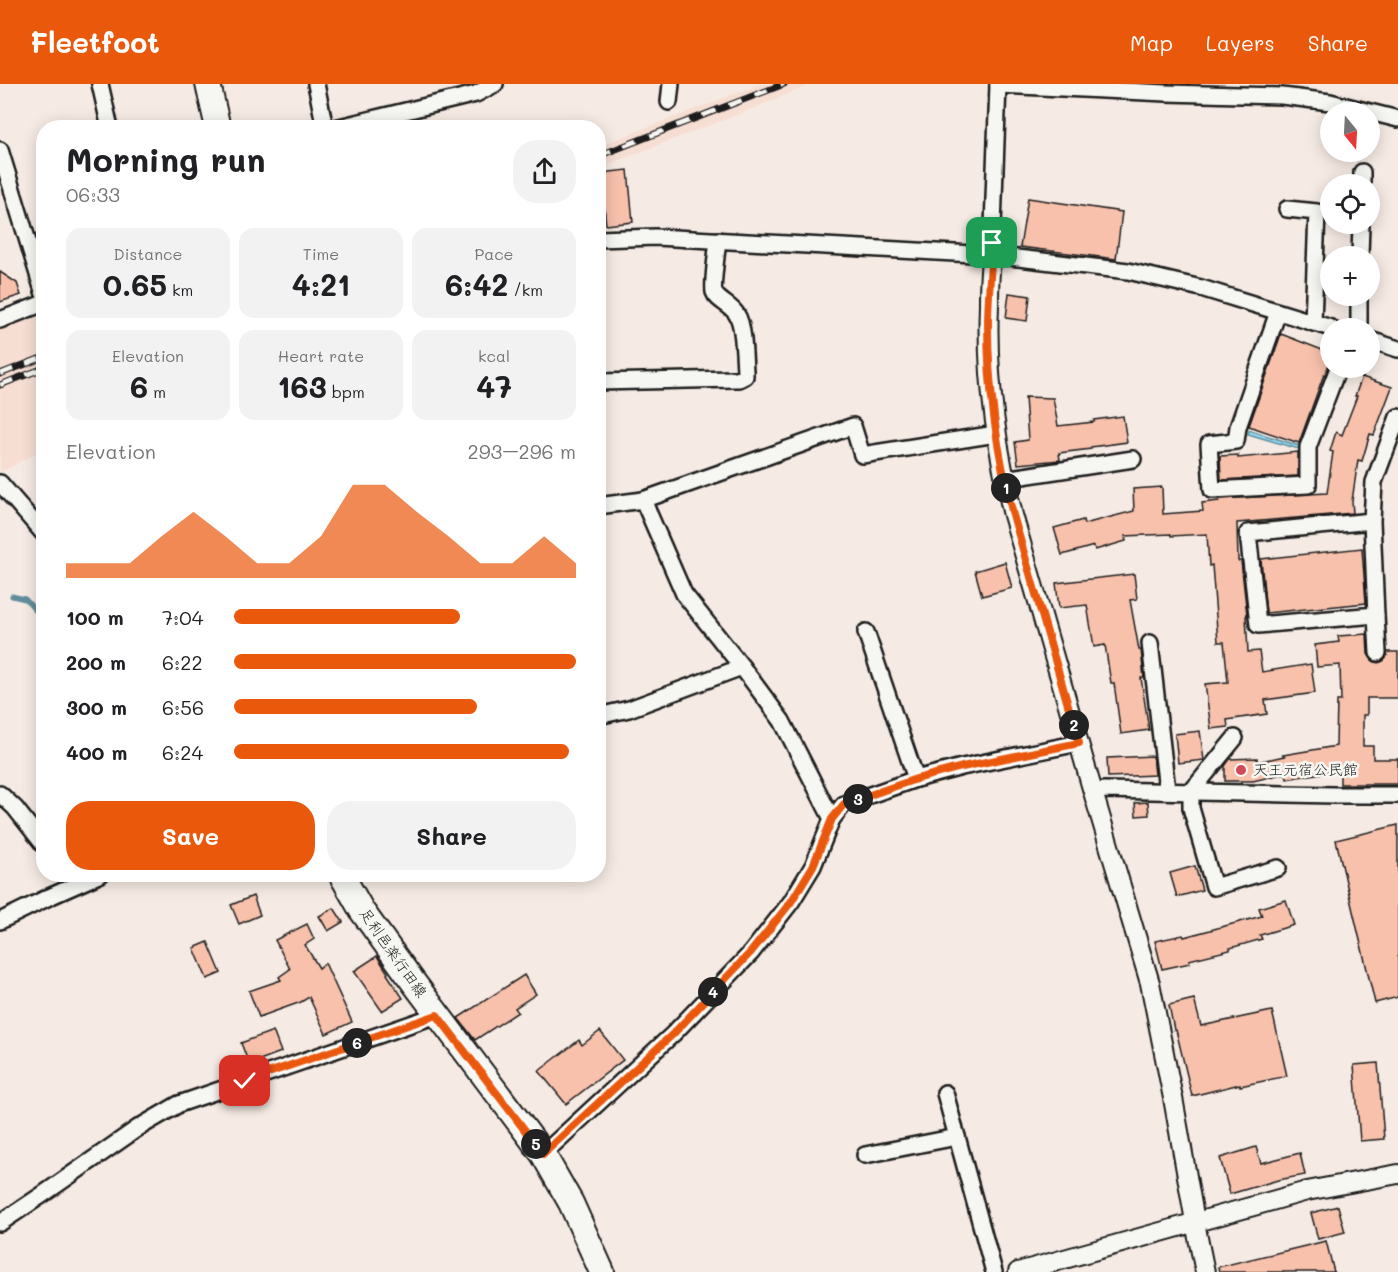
<!DOCTYPE html>
<meta charset="utf-8">
<style>
body{margin:0;font-family:Mali,"Klee One",sans-serif;background:#f2f2f2;color:#202124;height:100vh;display:flex;flex-direction:column;font-size:22px;white-space:nowrap}
*{box-sizing:border-box;margin:0}
p{font-size:20px;color:#757577}
.icon{flex:none;width:33px;height:33px;fill:none;stroke:currentColor;stroke-width:2;stroke-linecap:round;stroke-linejoin:round}
.map{position:relative;flex:1;overflow:hidden}
.panel{position:absolute;left:36px;top:36px;width:570px;height:762px;display:flex;flex-direction:column;background:#fff;border-radius:24px;box-shadow:0 3px 15px #0003}
.panel>*{flex:none}
.needle{width:39px;rotate:162deg}
.buttons{position:absolute;left:1320px;top:18px;display:grid;gap:12px}
.buttons a{display:grid;place-items:center;width:60px;height:60px;border-radius:50%;background:#fff;box-shadow:0 3px 15px #0003;font-size:30px}
.pin{position:absolute;display:grid;place-items:center;width:51px;height:51px;color:#fff;margin:-26px;border-radius:12px;box-shadow:0 3px 9px #0006}
.km{position:absolute;width:30px;height:30px;margin:-15px;border-radius:50%;background:#222;color:#fff;font-size:16px;line-height:30px;text-align:center}
.round{display:grid;place-items:center;flex:none;width:63px;height:63px;border-radius:24px;background:#f2f2f2}
.overview{display:flex;align-items:center;justify-content:space-between;height:102px;padding:0 30px}
h1{font-size:33px;font-weight:700;line-height:45px}
.metrics{display:grid;grid-template-columns:repeat(3,1fr);gap:9px;height:102px;padding:6px 30px}
.metrics div{display:grid;align-content:center;border-radius:15px;background:#f2f2f2;text-align:center}
.metrics b{font-size:30px;font-weight:700}
.metrics small{font-size:16px;font-weight:400}
.metrics p{font-size:16px}
.chart{height:168px;padding:12px 30px}
.chart p{display:flex;justify-content:space-between}
.chart svg{width:100%;height:108px;margin-top:6px;fill:#ea580c;opacity:.7}
.cta{display:flex;gap:12px;margin-top:auto;padding:12px 30px}
.cta a{flex:1;height:69px;border-radius:24px;background:#ea580c;color:#fff;font-size:24px;font-weight:700;line-height:69px;text-align:center}
.cta a+a{background:#f2f2f2;color:#202124}
ul{padding:0 30px;list-style:none;font-size:20px}
li{display:grid;grid-template-columns:96px 72px 1fr;align-items:center;height:45px}
li i{height:15px;border-radius:8px;background:#ea580c}
header{display:flex;align-items:center;gap:36px;box-sizing:border-box;height:84px;padding:0 30px;background:#ea580c;color:#fff}
header strong{font-size:28px}
nav{display:flex;gap:33px;margin-inline-start:auto;font-size:21px}
.map>svg:first-child{display:block}
.built{fill:#f7ded3}
.water{fill:#90d8f2;stroke:#628d9c;stroke-width:1.5}
.lines{fill:none;stroke-linecap:round;stroke-linejoin:round}
.stream{stroke:#628d9c;stroke-width:5}
.building{fill:#f8c1ac;stroke:#1c1c1c;stroke-width:1.5}
.minor-casing{stroke:#1c1c1c;stroke-width:20}
.tertiary-casing{stroke:#1c1c1c;stroke-width:22}
.primary-casing{stroke:#1c1c1c;stroke-width:28}
.minor{stroke:#f6f6f2;stroke-width:15}
.tertiary{stroke:#f6f6f2;stroke-width:18}
.primary{stroke:#f6f6f2;stroke-width:24}
.rail-casing{stroke:#1c1c1c;stroke-width:7}
.rail{stroke:#f6f6f2;stroke-width:4.5;stroke-dasharray:14;stroke-linecap:butt}
.route-casing{stroke:#fff;stroke-width:12}
.route{stroke:#ea580c;stroke-width:8}
.poi-dot{fill:#d1495b;stroke:#f6f6f2;stroke-width:2}
.labels{text-anchor:middle;stroke-width:5;stroke-linejoin:round;paint-order:stroke}
.poi-label{font-size:15px;fill:#1c1c1c;stroke:#f6f6f2;text-anchor:start}
.street-label{font-size:15px;fill:#1c1c1c;stroke:#f6f6f2}
</style>
<header>
<strong>Fleetfoot</strong>
<nav><a>Map</a><a>Layers</a><a>Share</a></nav>
</header>
<div class="map">
<svg width="1398" height="1188" viewBox="0 0 1398 1188">
<rect width="100%" height="100%" fill="#f6ebe4"/>
<filter id="ink" filterUnits="userSpaceOnUse"><feTurbulence type="fractalNoise" baseFrequency=".0167" numOctaves="2"/><feDisplacementMap in="SourceGraphic" scale="12" xChannelSelector="R" yChannelSelector="G"/><feConvolveMatrix kernelMatrix="1 2 1 2 8 2 1 2 1" color-interpolation-filters="sRGB"/></filter>
<g filter="url(#ink)">
<!-- built -->
<g class="built">
<polygon points="760,0 813,0 750,26 599,84 599,62"/>
<polygon points="43,225 43,365 0,389 0,242"/>
</g>
<!-- water -->
<polygon class="water" points="1249,346 1300,362 1299,365 1248,350"/>
<g class="lines">
<!-- stream -->
<polyline class="stream" points="12,512 25,515 44,536"/>
</g>
<!-- building -->
<g class="building">
<polygon points="628,86 633,138 606,141 601,89"/>
<polygon points="1028,114 1122,128 1116,175 1020,163"/>
<polygon points="0,188 17,199 21,211 0,218"/>
<polygon points="1009,209 1030,212 1027,237 1006,234"/>
<polygon points="1281,250 1330,269 1330,277 1325,291 1324,290 1299,359 1249,342"/>
<polygon points="1362,293 1392,303 1374,351 1370,350 1362,377 1358,376 1352,417 1353,429 1237,439 1238,477 1241,477 1247,531 1246,532 1248,568 1259,567 1262,588 1311,580 1315,609 1265,616 1267,630 1227,636 1228,643 1211,645 1205,600 1228,598 1224,558 1218,558 1212,481 1209,482 1207,450 1171,452 1171,450 1125,452 1126,457 1095,466 1094,462 1062,471 1054,444 1083,436 1084,440 1134,427 1133,405 1162,403 1163,430 1203,427 1202,419 1219,417 1219,415 1327,409 1333,368 1330,367 1336,348 1342,351 1357,312 1355,312"/>
<polygon points="1025,313 1053,314 1058,342 1094,338 1094,336 1123,332 1127,358 1091,363 1091,365 1059,369 1060,376 1018,380 1015,358 1028,356"/>
<polygon points="1298,368 1298,392 1221,396 1220,372 1238,371 1238,374"/>
<polygon points="1362,464 1366,519 1266,529 1261,475"/>
<polygon points="1005,478 1012,504 982,512 975,487"/>
<polygon points="1134,490 1137,515 1130,516 1139,566 1141,566 1144,594 1141,594 1149,646 1121,650 1114,599 1111,599 1105,561 1094,563 1087,521 1059,524 1056,499"/>
<polygon points="1367,550 1368,570 1373,577 1378,579 1383,577 1386,574 1388,568 1398,568 1398,614 1367,614 1367,631 1363,631 1363,662 1373,662 1373,675 1398,675 1398,700 1340,700 1340,686 1287,695 1286,689 1253,697 1225,697 1225,682 1230,675 1257,674 1257,678 1284,672 1283,671 1336,662 1337,617 1341,617 1340,581 1317,583 1315,561 1339,558 1338,552"/>
<polygon points="1200,647 1204,676 1178,679 1175,650"/>
<polygon points="1153,672 1155,691 1108,693 1107,674"/>
<polygon points="1148,718 1149,731 1136,732 1135,719"/>
<polygon points="1398,741 1398,913 1375,919 1336,756"/>
<polygon points="1195,782 1202,806 1177,813 1170,789"/>
<polygon points="253,812 260,831 239,840 231,821"/>
<polygon points="1286,816 1294,841 1260,851 1262,855 1230,864 1230,866 1189,876 1190,879 1162,885 1155,857 1183,851 1184,853 1262,832 1259,824"/>
<polygon points="334,824 343,838 328,847 319,832"/>
<polygon points="307,840 314,855 305,861 319,884 325,879 352,938 326,950 309,913 301,918 259,933 249,907 281,896 279,893 290,885 275,856"/>
<polygon points="208,858 221,889 207,895 194,864"/>
<polygon points="377,872 388,889 387,890 403,914 382,927 354,887"/>
<polygon points="524,891 536,910 515,924 518,928 475,956 458,934"/>
<polygon points="1194,915 1201,942 1272,927 1287,992 1240,1002 1240,1000 1192,1012 1176,946 1174,946 1169,921"/>
<polygon points="273,947 281,968 249,980 241,959"/>
<polygon points="600,947 623,976 566,1020 539,987 579,956 582,961"/>
<polygon points="1378,979 1384,1055 1360,1057 1354,981"/>
<polygon points="1256,1063 1261,1079 1300,1069 1305,1091 1278,1096 1230,1110 1220,1074"/>
<polygon points="1338,1122 1345,1148 1318,1155 1311,1129"/>
<polygon points="1326,1157 1334,1188 1219,1188 1218,1183"/>
</g>
<g class="lines">
<!-- minor casing -->
<g class="minor-casing">
<g id="minor">
<polyline points="100,0 110,44"/>
<polyline points="316,0 325,44"/>
<polyline points="998,1 1166,9 1282,12 1330,18 1398,35"/>
<polyline points="669,18 671,0"/>
<polyline points="335,44 476,10 495,0"/>
<polyline points="0,66 44,210"/>
<polyline points="1362,100 1362,88"/>
<polyline points="1287,125 1317,128 1313,239"/>
<polyline points="598,155 656,153 992,171 1128,187 1201,204 1331,244"/>
<polyline points="992,171 998,0"/>
<polyline points="1360,172 1361,140"/>
<polyline points="1278,228 1238,343 1236,357 1209,360 1212,406 1308,401 1308,363 1338,284"/>
<polyline points="0,236 44,219"/>
<polyline points="1359,244 1359,212"/>
<polyline points="1370,256 1398,265"/>
<path d="M598,298L734,295H739L745,292V287C744,273 744,242 737,231C732,221 717,217 714,208C712,201 717,166 718,156"/>
<polyline points="1004,395 1133,375"/>
<polyline points="0,399 44,450"/>
<polyline points="643,416 684,510 742,583 782,637 832,735"/>
<polyline points="598,422 643,416 853,342 862,371 996,350"/>
<polyline points="1372,437 1248,449 1258,541 1376,531 1372,437 1374,398 1398,333"/>
<polyline points="1376,531 1378,569"/>
<polyline points="866,548 916,695"/>
<polyline points="1150,559 1167,706"/>
<polyline points="598,632 629,625 742,583"/>
<polyline points="1235,654 1191,708 1191,724 1214,803 1278,784"/>
<polyline points="1093,708 1103,706 1334,711 1398,711"/>
<polyline points="0,710 15,724 44,761"/>
<polyline points="0,837 49,813 101,790"/>
<polyline points="945,1009 994,1188"/>
<polyline points="543,1070 673,950 751,869 791,818 813,782 832,735 844,720 916,695 962,683 1079,659"/>
<polyline points="865,1071 957,1053"/>
<polyline points="0,1139 42,1111 138,1044 179,1020 437,931"/>
</g>
</g>
<!-- tertiary casing -->
<g class="tertiary-casing">
<g id="tertiary">
<path d="M992,171C989,187 989,204 989,221C986,293 996,362 1013,431L1093,708L1150,899L1173,1014L1198,1154L1205,1188"/>
<polyline points="1018,1188 1307,1107 1398,1090"/>
</g>
</g>
<!-- primary casing -->
<g class="primary-casing">
<g id="primary">
<polyline points="208,0 218,44"/>
<polyline points="341,790 362,827 414,899 543,1070 571,1119 602,1188"/>
</g>
</g>
<!-- minor -->
<use href="#minor" class="minor"/>
<!-- tertiary -->
<use href="#tertiary" class="tertiary"/>
<!-- primary -->
<use href="#primary" class="primary"/>
<!-- rail casing -->
<g class="rail-casing">
<g id="rail">
<polyline points="598,72 784,0"/>
<polyline points="0,290 44,273"/>
<polyline points="0,301 44,284"/>
</g>
</g>
<!-- rail -->
<use href="#rail" class="rail"/>
</g>
</g>
<g class="lines" filter="url(#ink)">
<!-- route casing -->
<g class="route-casing">
<path id="route" d="M245,997L437,931L543,1070L673,950L751,868L791,818L813,782L832,735L844,720L916,695L962,683L1079,659L1013,431C997,368 988,307 988,241C988,214 991,186 992,159"/>
</g>
<!-- route -->
<use href="#route" class="route"/>
</g>
<!-- markers -->
<circle class="poi-dot" cx="1241" cy="686" r="6"/>
<g class="labels">
<!-- poi labels -->
<g class="poi-label">
<text x="1253" y="691">天王元宿公民館</text>
</g>
<!-- street labels -->
<g class="street-label">
<text transform="translate(393 869) rotate(55)" y="5">足利邑楽行田線</text>
</g>
</g>
</svg>
<div class="buttons">
<a><svg class="needle" viewBox="-14 -14 28 28"><path d="M0-13l5 13h-10z" fill="#e53935"/><path d="M0 13l5-13h-10z" fill="#757577"/></svg></a>
<a><svg class="icon" aria-label="locate" viewBox="0 0 24 24"><circle cx="12" cy="12" r="6"/><path d="M12 2v4M12 18v4M2 12h4M18 12h4"/></svg></a>
<a>+</a>
<a>−</a>
</div>
<div class="pin" style="left:992px;top:159px;background:#1e9e55"><svg class="icon" aria-label="arrive" viewBox="0 0 24 24"><path d="M6 21V4h12l-3 4 3 4H6"/></svg></div>
<div class="pin" style="left:245px;top:997px;background:#d93025"><svg class="icon" aria-label="check" viewBox="0 0 24 24"><path d="M5 12l5 5 9-10"/></svg></div>
<b class="km" style="left:1006px;top:404px">1</b>
<b class="km" style="left:1074px;top:641px">2</b>
<b class="km" style="left:858px;top:715px">3</b>
<b class="km" style="left:713px;top:908px">4</b>
<b class="km" style="left:536px;top:1060px">5</b>
<b class="km" style="left:357px;top:959px">6</b>
<section class="panel">
<div class="overview"><div><h1>Morning run</h1><p>06:33</p></div><a class="round"><svg class="icon" aria-label="share" viewBox="0 0 24 24"><path d="M12 15V3M7 8l5-5 5 5M5 13v7h14v-7"/></svg></a></div>
<div class="metrics">
<div><p>Distance</p><b>0.65<small> km</small></b></div>
<div><p>Time</p><b>4:21</b></div>
<div><p>Pace</p><b>6:42<small> /km</small></b></div>
</div>
<div class="metrics">
<div><p>Elevation</p><b>6<small> m</small></b></div>
<div><p>Heart rate</p><b>163<small> bpm</small></b></div>
<div><p>kcal</p><b>47</b></div>
</div>
<div class="chart"><p><span>Elevation</span>293–296 m</p>
<svg viewBox="0 0 160 44" preserveAspectRatio="none"><path d="M0 44V38L10 38L20 38L30 27L40 17L50 27L60 38L70 38L80 27L90 6L100 6L110 17L120 27L130 38L140 38L150 27L160 38V44z"/></svg>
</div>
<ul>
<li><b>100 m</b>7:04<i style="width:66%"></i></li>
<li><b>200 m</b>6:22<i style="width:100%"></i></li>
<li><b>300 m</b>6:56<i style="width:71%"></i></li>
<li><b>400 m</b>6:24<i style="width:98%"></i></li>
</ul>
<div class="cta"><a>Save</a><a>Share</a></div>
</section>
</div>
